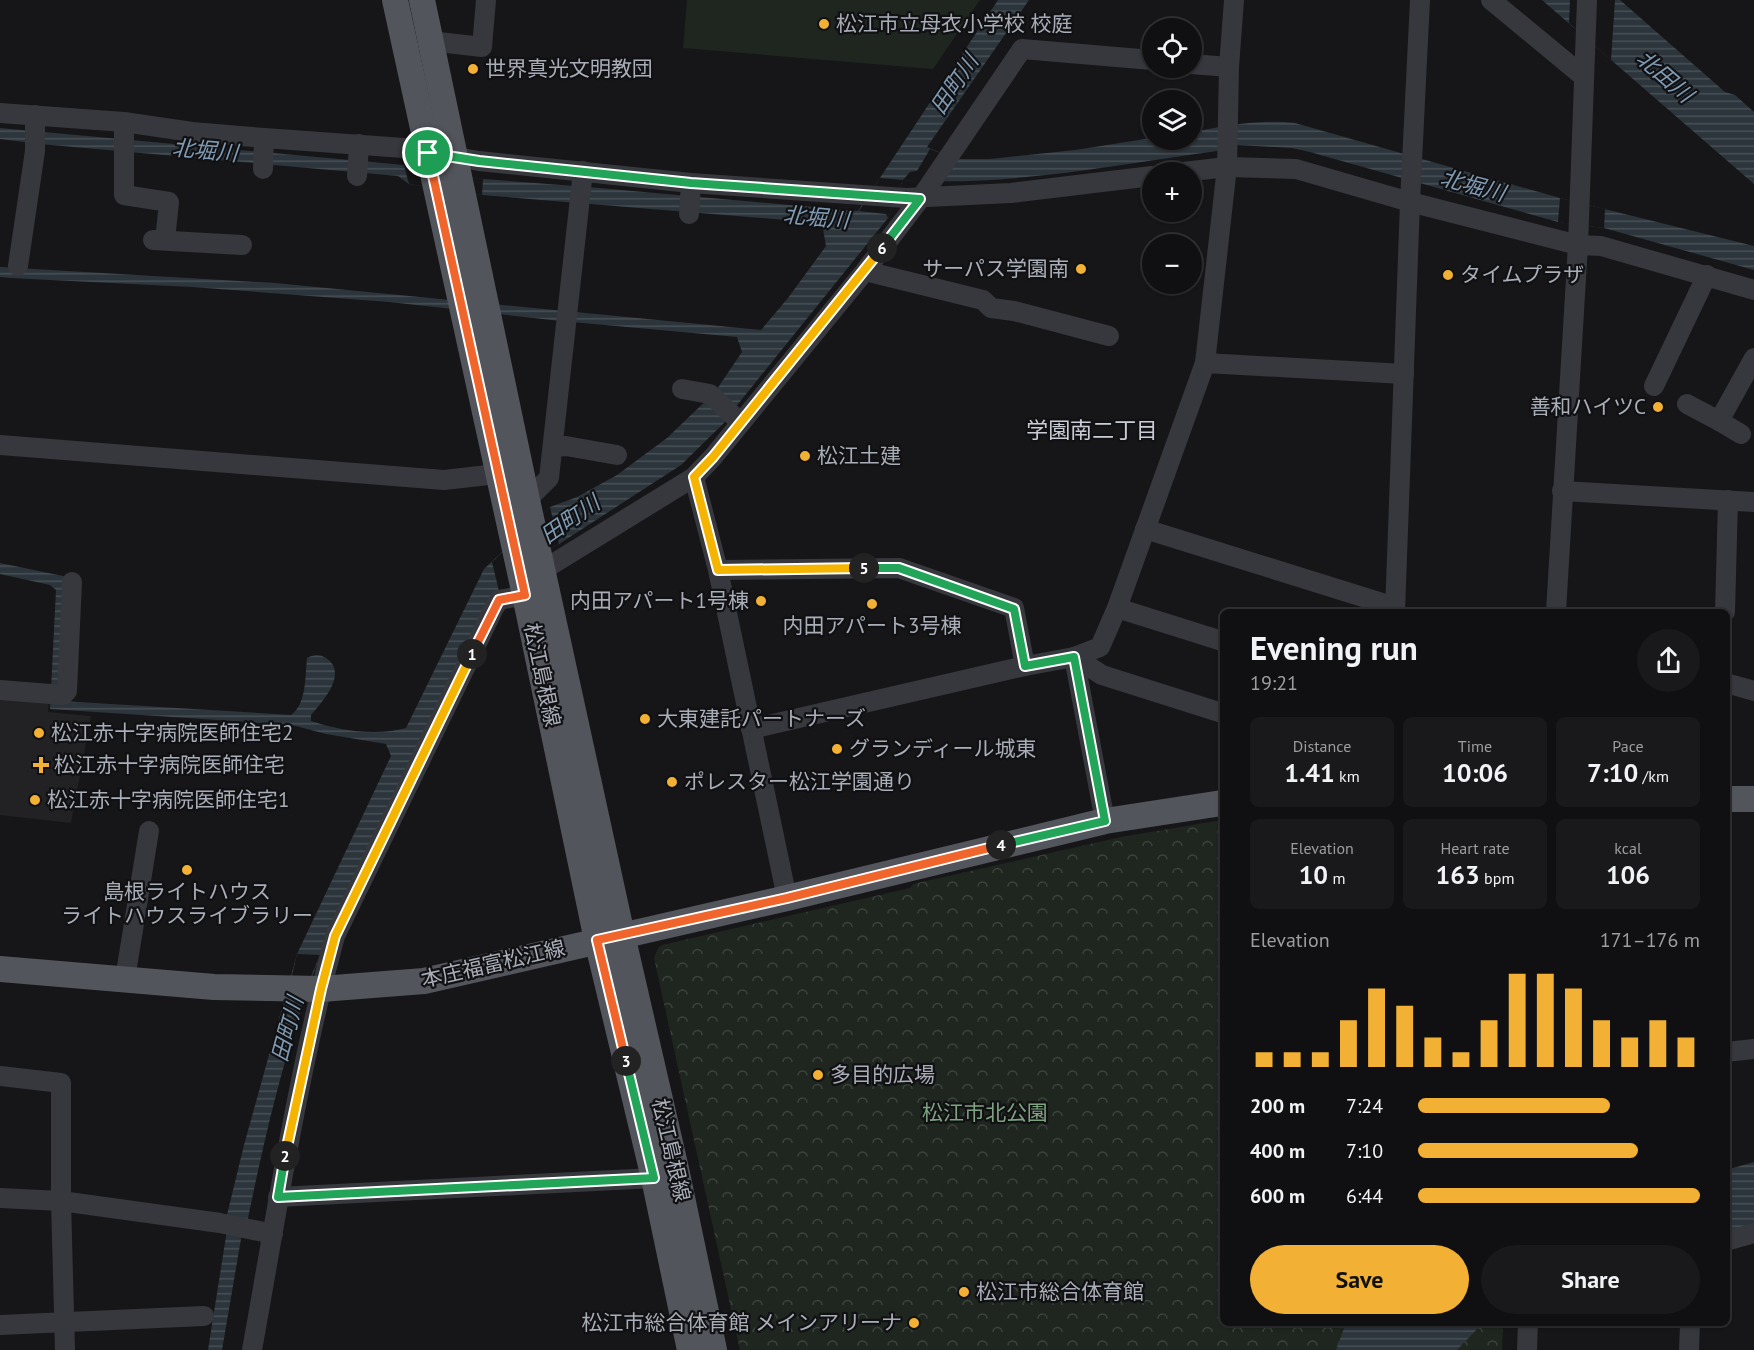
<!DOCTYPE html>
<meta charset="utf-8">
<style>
body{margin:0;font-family:"PT Sans","Noto Sans JP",sans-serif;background:#19191b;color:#f1f3f6;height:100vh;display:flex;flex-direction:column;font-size:22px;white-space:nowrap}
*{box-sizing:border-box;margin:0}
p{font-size:20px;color:#9c9d9f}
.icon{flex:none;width:33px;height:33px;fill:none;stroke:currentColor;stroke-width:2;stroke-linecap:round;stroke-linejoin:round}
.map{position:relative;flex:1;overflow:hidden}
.drawer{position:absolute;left:1220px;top:609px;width:510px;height:717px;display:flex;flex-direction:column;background:#101012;border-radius:9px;box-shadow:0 2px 4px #0004,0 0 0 2px #303032}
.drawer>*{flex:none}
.controls{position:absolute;left:1142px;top:18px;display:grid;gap:12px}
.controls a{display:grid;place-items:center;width:60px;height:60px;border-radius:50%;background:#101012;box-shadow:0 2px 4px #0004,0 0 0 2px #303032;font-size:30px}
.pin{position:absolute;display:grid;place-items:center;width:51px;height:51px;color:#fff;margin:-26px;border:3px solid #fff;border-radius:50%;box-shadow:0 2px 6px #0007}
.km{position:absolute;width:30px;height:30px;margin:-15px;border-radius:50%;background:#222;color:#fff;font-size:16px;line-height:30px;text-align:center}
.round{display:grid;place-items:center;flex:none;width:63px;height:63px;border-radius:32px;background:#19191b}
.head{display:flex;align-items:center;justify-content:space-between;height:102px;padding:0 30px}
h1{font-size:33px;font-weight:600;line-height:45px}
.stats{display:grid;grid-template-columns:repeat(3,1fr);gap:9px;height:102px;padding:6px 30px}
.stats div{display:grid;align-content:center;border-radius:9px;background:#19191b;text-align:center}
.stats b{font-size:26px;font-weight:600}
.stats small{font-size:16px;font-weight:400}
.stats p{font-size:16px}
.chart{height:168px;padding:12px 30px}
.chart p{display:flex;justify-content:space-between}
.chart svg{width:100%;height:108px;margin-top:6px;stroke:#f2b134;stroke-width:6}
.primary-button{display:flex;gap:12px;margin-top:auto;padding:12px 30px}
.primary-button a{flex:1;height:69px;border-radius:36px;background:#f2b134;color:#111;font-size:24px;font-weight:600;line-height:69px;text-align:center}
.primary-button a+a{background:#19191b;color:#f1f3f6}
ul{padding:0 30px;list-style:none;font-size:20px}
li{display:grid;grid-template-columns:96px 72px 1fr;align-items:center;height:45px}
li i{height:15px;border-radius:8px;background:#f2b134}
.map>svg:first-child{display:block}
.built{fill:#222225}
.green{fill:#1e261f}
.park{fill:url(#park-crowns)}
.water{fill:url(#water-rules)}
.pier{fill:#161618}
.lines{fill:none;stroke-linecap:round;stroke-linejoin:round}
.minor{stroke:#37383d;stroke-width:20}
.major{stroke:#53555c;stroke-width:26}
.split-1-casing{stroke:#fff;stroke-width:12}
.split-2-casing{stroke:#fff;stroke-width:12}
.split-3-casing{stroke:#fff;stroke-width:12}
.split-4-casing{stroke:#fff;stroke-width:12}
.split-5-casing{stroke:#fff;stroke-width:12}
.split-6-casing{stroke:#fff;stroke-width:12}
.split-7-casing{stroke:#fff;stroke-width:12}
.split-1{stroke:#f0652b;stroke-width:8}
.split-2{stroke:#f5b400;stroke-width:8}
.split-3{stroke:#22a559;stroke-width:8}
.split-4{stroke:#f0652b;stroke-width:8}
.split-5{stroke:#22a559;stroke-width:8}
.split-6{stroke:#f5b400;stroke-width:8}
.split-7{stroke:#22a559;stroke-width:8}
.poi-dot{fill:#f2b134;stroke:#111113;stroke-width:2}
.labels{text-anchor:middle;stroke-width:4.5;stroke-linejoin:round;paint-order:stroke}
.poi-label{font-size:21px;fill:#a8adb8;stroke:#111113;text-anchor:start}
.street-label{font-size:21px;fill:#a8adb8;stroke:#111113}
.park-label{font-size:21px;fill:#7fa381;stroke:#111113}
.water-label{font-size:22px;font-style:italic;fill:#7f9bb3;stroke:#111113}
.neighbourhood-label{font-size:22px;fill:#c9ccd4;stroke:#111113}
</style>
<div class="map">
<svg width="1754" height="1350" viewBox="0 0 1754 1350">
<defs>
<pattern id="park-crowns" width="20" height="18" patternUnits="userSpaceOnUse" patternTransform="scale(1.5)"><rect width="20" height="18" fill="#1e261f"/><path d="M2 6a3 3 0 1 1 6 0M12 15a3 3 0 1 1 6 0" fill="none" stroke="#3c433d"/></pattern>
<pattern id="water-rules" width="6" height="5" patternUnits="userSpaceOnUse" patternTransform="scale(1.5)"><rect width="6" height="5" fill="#2c353c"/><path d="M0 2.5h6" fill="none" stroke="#485056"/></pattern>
</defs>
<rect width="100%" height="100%" fill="#161618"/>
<!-- built -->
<polygon class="built" points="0,695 49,699 48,712 91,716 71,823 0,815"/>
<!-- green -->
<polygon class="green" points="687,0 980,0 933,69 683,48"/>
<!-- park -->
<polygon class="park" points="1222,820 1222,1323 1503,1323 1502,1350 740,1350 654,958 658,948 662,945 910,888 913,884 1121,837"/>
<!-- water -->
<g class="water">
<path d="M998,0H1029L927,147L956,159H990L1075,150L1152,138L1191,140V132C1226,126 1260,119 1295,123L1560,198L1754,246V270L1604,228L1558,222L1310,152L1292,148L1237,145L1217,151C1113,165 1009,187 903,180L888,218L734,409L728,419L681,465L559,544L529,559L493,597L328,936C290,1028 267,1125 247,1223L242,1233L222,1350H208L227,1230L226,1219L244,1145L297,954L391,756L386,744L326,734L292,725L50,709L56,590L50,585L0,574V563L63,576L67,579L61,701L291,715C307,704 305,675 307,658C313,655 319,654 326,658C349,673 322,702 311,715V721C340,731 377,736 406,728L484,569L550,507L577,497L617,475L667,438L715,392L742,352L737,337L561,321L389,302L192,287L10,278L0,277V267L275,283L761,330L788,298L826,246L822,223L482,195L409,184L398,176L40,144L0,139V128L404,165L483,179L588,187L858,211Z"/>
<polygon points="1542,0 1620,0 1725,92 1735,95 1754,112 1754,184"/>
<polygon points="1754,1162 1754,1225 1726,1233 1726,1170"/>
<polygon points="1346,1323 1483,1323 1457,1350 1336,1350"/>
</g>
<!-- pier -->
<g class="pier">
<polygon points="1570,0 1615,0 1611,60 1569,23"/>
<polygon points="930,149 956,159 943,183 903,180 888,218 886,214 859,211 880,178 903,180 910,172 917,171"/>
<polygon points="404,165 483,179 482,195 409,184"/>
<polygon points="1560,198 1605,209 1604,228 1558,222"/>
<polygon points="550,507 559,544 529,559 499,591 492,562"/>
<polygon points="297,954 320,955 309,981 291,980"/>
</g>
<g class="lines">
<!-- minor -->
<g class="minor">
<polyline points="1491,0 1584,77"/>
<polyline points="430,41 482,47 486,0"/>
<polyline points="1191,64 1229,67"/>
<polyline points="0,113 124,122 192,132 264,138 404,148 479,161 691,183 906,198 1011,193 1152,176"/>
<polyline points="124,122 124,195 169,202 165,240"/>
<polyline points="263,169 264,138"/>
<polyline points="1183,172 1227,167 1296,169 1410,202 1578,245 1601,246 1754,290"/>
<polyline points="357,176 359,144"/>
<polyline points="689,214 691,183"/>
<polyline points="153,240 242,245"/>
<polyline points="18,266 35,151 35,115"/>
<polyline points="865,271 983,300 991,308 1014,311 1109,336"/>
<polyline points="1205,363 1404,374"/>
<polyline points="1654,386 1707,275"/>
<polyline points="682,389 710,394 740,422"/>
<polyline points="1687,404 1719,421 1754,358"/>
<polyline points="1719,421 1741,434"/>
<polyline points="0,445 444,480 497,474"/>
<polyline points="554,447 566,446 617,455"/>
<polyline points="694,477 718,570 787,898"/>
<polyline points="1562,491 1754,502"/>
<polyline points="527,500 549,478 583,171"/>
<polyline points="1145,529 1395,607"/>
<polyline points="543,570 694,477 713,457 865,271 920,199 1022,49 1152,60"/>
<polyline points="718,570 899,568 1014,608 1025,666"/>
<polyline points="1117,608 1222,641"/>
<polyline points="1395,612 1410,202 1420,0"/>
<polyline points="1556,612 1578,245 1587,0"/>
<polyline points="1725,612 1728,500"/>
<polyline points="1074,657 1105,821"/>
<polyline points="1074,657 1102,675 1222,713"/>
<polyline points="1726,683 1754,691"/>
<polyline points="0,690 63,695 67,691 72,582"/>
<polyline points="751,729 1025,666 1074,657 1100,647 1117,608 1205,363 1227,167 1229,67 1234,0"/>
<polyline points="125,979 149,831"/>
<polyline points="1726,1052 1754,1049"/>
<polyline points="0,1076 61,1083 61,1201 65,1350"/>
<polyline points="278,1197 654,1178"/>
<polyline points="0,1198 61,1201 220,1223 273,1234"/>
<polyline points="1726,1241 1754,1233"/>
<polyline points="0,1325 204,1316"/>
<path d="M252,1350C277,1211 298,1072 335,936L494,608L499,600L525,595"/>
<polyline points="1527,1350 1528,1323"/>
<polyline points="1689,1350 1690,1323"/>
</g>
<!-- major -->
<g class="major">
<polyline points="395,0 525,595 597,940 654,1178 690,1350"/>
<polyline points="422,0 527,500 622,935 676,1169 714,1350"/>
<polyline points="1726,799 1754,799"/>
<polyline points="0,969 214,987 321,989 424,981 787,898 1105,821 1222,803"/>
</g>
</g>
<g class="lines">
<!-- split-1 casing -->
<g class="split-1-casing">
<polyline id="split-1" points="428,153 525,595 499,600 472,654"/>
</g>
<!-- split-2 casing -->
<g class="split-2-casing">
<polyline id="split-2" points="285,1156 321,989 335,936 472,654"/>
</g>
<!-- split-3 casing -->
<g class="split-3-casing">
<polyline id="split-3" points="285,1156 278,1197 654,1178 626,1061"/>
</g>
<!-- split-4 casing -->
<g class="split-4-casing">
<polyline id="split-4" points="626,1061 597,940 787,898 1001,845"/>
</g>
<!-- split-5 casing -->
<g class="split-5-casing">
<polyline id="split-5" points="864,568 899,568 1014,609 1025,666 1074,657 1105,821 1001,845"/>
</g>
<!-- split-6 casing -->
<g class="split-6-casing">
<polyline id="split-6" points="864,568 718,570 694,477 713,457 882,248"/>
</g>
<!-- split-7 casing -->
<g class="split-7-casing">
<polyline id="split-7" points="428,153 479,161 691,183 920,199 882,248"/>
</g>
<!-- split-1 -->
<use href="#split-1" class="split-1"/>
<!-- split-2 -->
<use href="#split-2" class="split-2"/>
<!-- split-3 -->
<use href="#split-3" class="split-3"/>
<!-- split-4 -->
<use href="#split-4" class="split-4"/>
<!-- split-5 -->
<use href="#split-5" class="split-5"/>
<!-- split-6 -->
<use href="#split-6" class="split-6"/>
<!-- split-7 -->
<use href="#split-7" class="split-7"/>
</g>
<!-- markers -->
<g class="poi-dot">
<circle cx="824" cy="24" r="6"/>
<circle cx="473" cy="69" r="6"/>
<circle cx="1081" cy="269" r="6"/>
<circle cx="1448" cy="275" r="6"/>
<circle cx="1658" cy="407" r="6"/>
<circle cx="805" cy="456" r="6"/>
<circle cx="761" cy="601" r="6"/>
<circle cx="872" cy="604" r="6"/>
<circle cx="645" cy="719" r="6"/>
<circle cx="39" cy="733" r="6"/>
<circle cx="837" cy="749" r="6"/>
<path d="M38 756h6v6h6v6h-6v6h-6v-6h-6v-6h6z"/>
<circle cx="672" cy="782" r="6"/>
<circle cx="35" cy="800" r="6"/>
<circle cx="187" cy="870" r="6"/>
<circle cx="818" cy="1075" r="6"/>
<circle cx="964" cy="1292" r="6"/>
<circle cx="914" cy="1323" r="6"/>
</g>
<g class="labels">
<!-- poi labels -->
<g class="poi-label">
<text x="836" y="31">松江市立母衣小学校 校庭</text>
<text x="485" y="76">世界真光文明教団</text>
<text x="1069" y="276" text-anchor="end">サーパス学園南</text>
<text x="1460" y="282">タイムプラザ</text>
<text x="1646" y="414" text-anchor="end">善和ハイツC</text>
<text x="817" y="463">松江土建</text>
<text x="749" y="608" text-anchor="end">内田アパート1号棟</text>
<text x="872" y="633" text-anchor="middle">内田アパート3号棟</text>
<text x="657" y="726">大東建託パートナーズ</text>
<text x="51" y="740">松江赤十字病院医師住宅2</text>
<text x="849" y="756">グランディール城東</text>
<text x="54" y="772">松江赤十字病院医師住宅</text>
<text x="684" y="789">ポレスター松江学園通り</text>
<text x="47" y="807">松江赤十字病院医師住宅1</text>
<text x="187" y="899" text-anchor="middle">島根ライトハウス<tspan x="187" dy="24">ライトハウスライブラリー</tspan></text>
<text x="830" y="1082">多目的広場</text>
<text x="976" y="1299">松江市総合体育館</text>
<text x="902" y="1330" text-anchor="end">松江市総合体育館 メインアリーナ</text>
</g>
<!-- street labels -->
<g class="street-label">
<text transform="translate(542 675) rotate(78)" y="7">松江島根線</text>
<text transform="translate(493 964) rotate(-13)" y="7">本庄福富松江線</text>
<text transform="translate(671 1150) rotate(77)" y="7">松江島根線</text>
</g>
<!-- park labels -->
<g class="park-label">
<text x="985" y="1120">松江市北公園</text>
</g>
<!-- water labels -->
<g class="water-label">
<text transform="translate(1665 76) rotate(41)" y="8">北田川</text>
<text transform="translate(954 84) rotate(-56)" y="8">田町川</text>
<text transform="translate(205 150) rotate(5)" y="8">北堀川</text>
<text transform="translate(1473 185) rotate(15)" y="8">北堀川</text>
<text transform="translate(816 217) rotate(5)" y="8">北堀川</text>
<text transform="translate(570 519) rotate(-35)" y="8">田町川</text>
<text transform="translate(287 1029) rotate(-75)" y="8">田町川</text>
</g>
<!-- neighbourhood labels -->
<g class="neighbourhood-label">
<text x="1092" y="438">学園南二丁目</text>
</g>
</g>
</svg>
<div class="controls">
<a><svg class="icon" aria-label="locate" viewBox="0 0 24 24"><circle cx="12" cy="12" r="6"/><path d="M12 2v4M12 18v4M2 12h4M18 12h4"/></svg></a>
<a><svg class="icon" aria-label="layers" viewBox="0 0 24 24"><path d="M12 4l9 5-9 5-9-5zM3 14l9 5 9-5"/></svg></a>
<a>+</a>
<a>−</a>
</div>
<div class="pin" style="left:428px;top:153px;background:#1e9e55"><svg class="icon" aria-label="arrive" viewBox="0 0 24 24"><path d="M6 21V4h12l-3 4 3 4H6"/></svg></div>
<b class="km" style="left:472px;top:654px">1</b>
<b class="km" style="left:285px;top:1156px">2</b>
<b class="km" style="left:626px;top:1061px">3</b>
<b class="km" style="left:1001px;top:845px">4</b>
<b class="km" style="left:864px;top:568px">5</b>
<b class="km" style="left:882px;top:248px">6</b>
<section class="drawer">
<div class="head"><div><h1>Evening run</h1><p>19:21</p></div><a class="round"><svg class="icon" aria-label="share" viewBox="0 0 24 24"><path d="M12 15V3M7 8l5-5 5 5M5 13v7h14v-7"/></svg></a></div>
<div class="stats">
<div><p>Distance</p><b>1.41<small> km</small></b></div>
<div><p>Time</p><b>10:06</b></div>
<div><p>Pace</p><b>7:10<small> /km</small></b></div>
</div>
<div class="stats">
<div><p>Elevation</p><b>10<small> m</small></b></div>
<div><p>Heart rate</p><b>163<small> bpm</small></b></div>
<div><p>kcal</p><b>106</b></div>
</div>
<div class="chart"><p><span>Elevation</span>171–176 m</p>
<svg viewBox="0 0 160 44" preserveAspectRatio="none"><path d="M5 44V38M15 44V38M25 44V38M35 44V25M45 44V12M55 44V19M65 44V32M75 44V38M85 44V25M95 44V6M105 44V6M115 44V12M125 44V25M135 44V32M145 44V25M155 44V32"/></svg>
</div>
<ul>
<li><b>200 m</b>7:24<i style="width:68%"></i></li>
<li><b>400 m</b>7:10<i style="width:78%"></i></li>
<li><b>600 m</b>6:44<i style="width:100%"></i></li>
</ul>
<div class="primary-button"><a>Save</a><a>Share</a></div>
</section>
</div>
